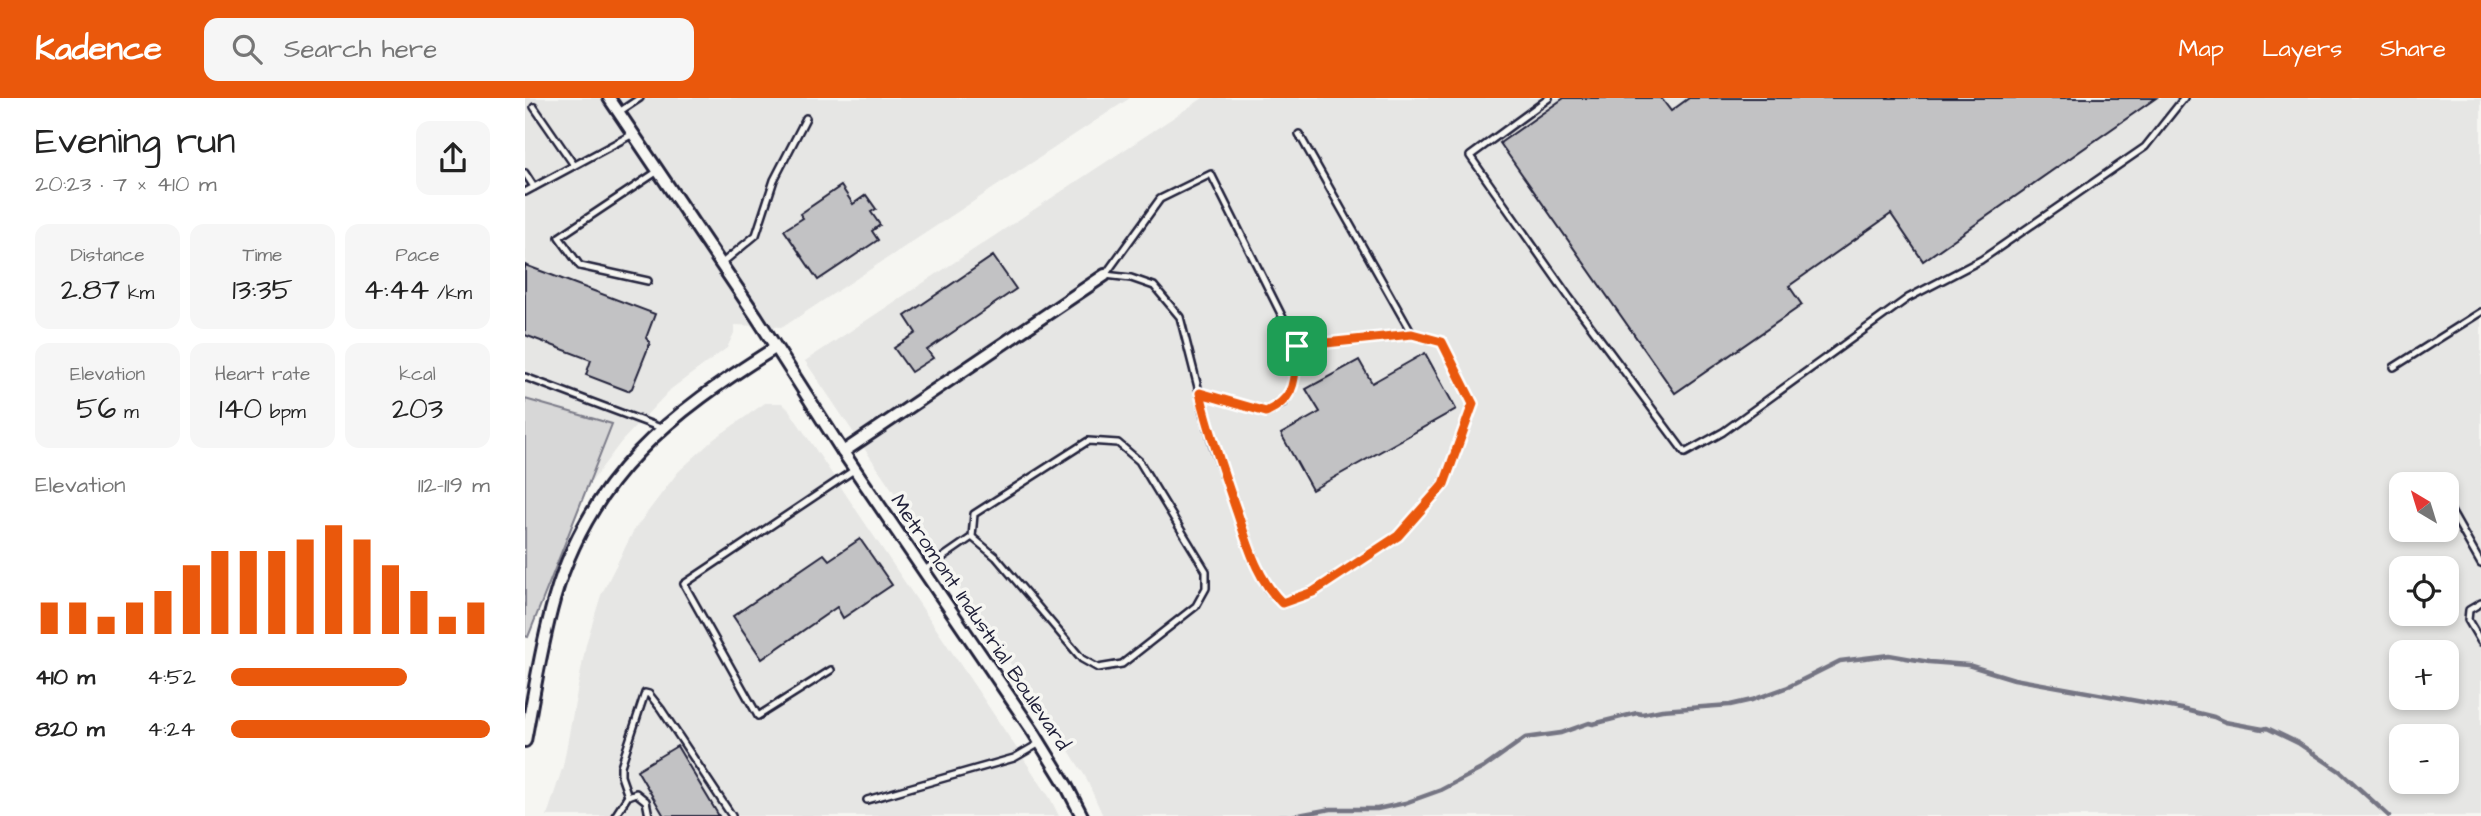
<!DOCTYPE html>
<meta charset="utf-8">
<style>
body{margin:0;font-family:"Architects Daughter",sans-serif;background:#f6f6f6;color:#222;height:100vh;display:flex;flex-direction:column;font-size:26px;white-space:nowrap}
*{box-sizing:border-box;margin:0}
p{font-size:23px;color:#767676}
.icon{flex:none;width:38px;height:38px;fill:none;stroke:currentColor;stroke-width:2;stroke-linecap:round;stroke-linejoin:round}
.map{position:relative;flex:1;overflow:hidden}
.details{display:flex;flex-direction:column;background:#fff;width:525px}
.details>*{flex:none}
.needle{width:46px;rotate:322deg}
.controls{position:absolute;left:1864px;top:374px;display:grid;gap:14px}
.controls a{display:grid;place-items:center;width:70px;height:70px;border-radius:14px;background:#fff;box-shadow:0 4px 10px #0003;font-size:35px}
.pin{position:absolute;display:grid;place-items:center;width:60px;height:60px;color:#fff;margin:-30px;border-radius:14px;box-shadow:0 4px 10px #0006}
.round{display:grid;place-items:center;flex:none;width:74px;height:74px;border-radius:14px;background:#f6f6f6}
.summary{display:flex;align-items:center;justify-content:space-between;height:119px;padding:0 35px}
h1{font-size:38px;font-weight:600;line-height:52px}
.metrics{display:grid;grid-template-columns:repeat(3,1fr);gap:10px;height:119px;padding:7px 35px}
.metrics div{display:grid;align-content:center;border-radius:14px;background:#f6f6f6;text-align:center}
.metrics b{font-size:30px;font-weight:600}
.metrics small{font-size:19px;font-weight:400}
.metrics p{font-size:19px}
.chart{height:196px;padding:14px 35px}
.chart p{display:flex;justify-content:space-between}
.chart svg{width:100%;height:126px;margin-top:7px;stroke:#ea580c;stroke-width:6}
ul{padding:0 35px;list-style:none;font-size:23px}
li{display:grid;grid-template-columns:112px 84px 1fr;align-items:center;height:52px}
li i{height:18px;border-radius:9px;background:#ea580c}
header{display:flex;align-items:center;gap:42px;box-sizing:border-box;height:98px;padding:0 35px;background:#ea580c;color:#fff}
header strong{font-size:33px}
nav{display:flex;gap:38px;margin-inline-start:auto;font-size:24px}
.search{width:490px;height:63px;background:#f6f6f6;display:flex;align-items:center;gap:18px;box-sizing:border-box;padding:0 24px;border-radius:14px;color:#767676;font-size:26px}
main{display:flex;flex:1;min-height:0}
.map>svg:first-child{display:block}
.built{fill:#e6e6e4;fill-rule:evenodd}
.green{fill:#d7d7d7;stroke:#7c7c89;stroke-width:2}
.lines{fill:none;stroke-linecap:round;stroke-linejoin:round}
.stream{stroke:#757583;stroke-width:4.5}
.building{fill:#c2c2c4;stroke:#22223b;stroke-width:2}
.service-casing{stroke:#22223b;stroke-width:10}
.minor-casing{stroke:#22223b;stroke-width:16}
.service{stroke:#f6f6f2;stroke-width:5}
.minor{stroke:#f6f6f2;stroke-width:10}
.route-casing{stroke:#fff;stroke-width:14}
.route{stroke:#ea580c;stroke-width:9}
.labels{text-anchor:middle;stroke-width:7;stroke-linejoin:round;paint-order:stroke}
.street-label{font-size:21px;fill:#22223b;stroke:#f6f6f2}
</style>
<header>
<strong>Kadence</strong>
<div class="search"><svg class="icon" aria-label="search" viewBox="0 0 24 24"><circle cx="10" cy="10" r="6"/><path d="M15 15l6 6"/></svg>Search here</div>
<nav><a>Map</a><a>Layers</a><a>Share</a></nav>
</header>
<main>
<section class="details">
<div class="summary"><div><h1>Evening run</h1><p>20:23 · 7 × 410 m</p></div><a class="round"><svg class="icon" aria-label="share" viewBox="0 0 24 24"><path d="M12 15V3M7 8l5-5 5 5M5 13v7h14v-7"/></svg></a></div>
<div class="metrics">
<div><p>Distance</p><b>2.87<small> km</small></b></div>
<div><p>Time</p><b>13:35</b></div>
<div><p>Pace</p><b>4:44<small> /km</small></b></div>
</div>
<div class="metrics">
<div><p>Elevation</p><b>56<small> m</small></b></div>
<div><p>Heart rate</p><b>140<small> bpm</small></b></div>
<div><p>kcal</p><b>203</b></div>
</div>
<div class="chart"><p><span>Elevation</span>112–119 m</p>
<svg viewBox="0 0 160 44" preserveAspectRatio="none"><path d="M5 44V33M15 44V33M25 44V38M35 44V33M45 44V29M55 44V20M65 44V15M75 44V15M85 44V15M95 44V11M105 44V6M115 44V11M125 44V20M135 44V29M145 44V38M155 44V33"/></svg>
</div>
<ul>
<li><b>410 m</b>4:52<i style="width:68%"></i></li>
<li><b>820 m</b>4:24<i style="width:100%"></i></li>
</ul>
</section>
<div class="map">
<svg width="1956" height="718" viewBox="0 0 1956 718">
<rect width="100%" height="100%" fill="#f6f6f2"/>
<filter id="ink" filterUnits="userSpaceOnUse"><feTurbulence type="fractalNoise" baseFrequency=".0143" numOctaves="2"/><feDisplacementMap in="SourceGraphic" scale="14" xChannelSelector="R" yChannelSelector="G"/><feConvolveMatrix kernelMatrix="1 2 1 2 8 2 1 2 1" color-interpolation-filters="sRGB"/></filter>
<g filter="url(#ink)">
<!-- built -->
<g class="built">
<polygon points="0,0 605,0 258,229 209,227 209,235 202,250 146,291 96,344 64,387 24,455 0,530"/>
<path d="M678,0H1956V718H578L560,678L543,651L280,263ZM1876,387H1922V432H1876ZM1876,471H1922V516H1876ZM1876,555H1922V600H1876ZM1876,639H1922V684H1876Z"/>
<polygon points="240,305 257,305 264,312 525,700 534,718 22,718 38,668 61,546 76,497 109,432 153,374 189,341"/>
</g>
<!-- green -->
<polygon class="green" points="0,301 87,326 3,539 0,538"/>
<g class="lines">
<!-- stream -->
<g class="stream">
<polyline points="754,718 762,718"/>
<polyline points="768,718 806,711 852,711 880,705 916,692 958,670 1000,640 1036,635 1064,625 1068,626 1112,615 1117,616 1137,612 1205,607 1227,602 1263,589 1315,563 1364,557 1404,564 1443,567 1489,581 1657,611 1689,619 1700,624 1738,631 1742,630 1773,645 1816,674 1864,718"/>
</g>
</g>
<!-- building -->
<g class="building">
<polygon points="1039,0 1136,0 1146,13 1164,0 1631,0 1398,163 1366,116 1264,188 1277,207 1150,295 975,45"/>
<polygon points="316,88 328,106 341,97 351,111 346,114 355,127 347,133 353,142 293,182 259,132 278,120 275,116"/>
<polygon points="468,158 491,191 402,252 408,260 386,274 369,250 391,235 380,218"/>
<polygon points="0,167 130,216 121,240 125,245 107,290 103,293 61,277 66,262 0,237"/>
<polygon points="900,255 931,311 787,392 756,336 795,314 781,291 834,262 847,285"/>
<polygon points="335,441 367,487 318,520 312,509 237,561 208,518 299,456 304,462"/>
<polygon points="152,648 194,718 139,718 112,672"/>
</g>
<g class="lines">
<!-- service casing -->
<g class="service-casing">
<g id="service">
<polyline points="1024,0 945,58 1044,199 1160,355 1198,334 1383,200 1456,162 1620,49 1659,0"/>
<polyline points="9,9 49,67"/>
<polyline points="94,14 115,0"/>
<polyline points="0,75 9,89"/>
<polyline points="0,94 108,36"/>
<polyline points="196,166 231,137 249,82 281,20"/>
<polyline points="123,183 55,168 34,139 133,73"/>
<polyline points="772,248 887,236 774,36"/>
<polyline points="1869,269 1956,214"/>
<polyline points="0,279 136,330"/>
<polyline points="675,295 741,314 757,306 766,294 772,248 686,76 635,101 580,177 606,180 629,188 655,219 688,348 733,472 744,492 757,505 788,494 873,438 919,385 948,306 917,244 887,236"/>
<polyline points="1922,406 1956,466"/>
<polyline points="398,473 447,439 449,416 563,343 593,345 614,363 681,473 681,490 671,508 597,566 573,570 557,561 471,459 447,439"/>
<polyline points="1956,505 1944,512 1943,522 1956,544"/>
<polyline points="306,572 233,618 159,486 329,372"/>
<polyline points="103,698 96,678 96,668 120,595 124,596 136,611 207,718"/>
<polyline points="342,702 489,660 515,645"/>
<polyline points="90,718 103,698 111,695 121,703 124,718"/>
</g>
</g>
<!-- minor casing -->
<g class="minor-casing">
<g id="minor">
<polyline points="84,0 231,218 318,354 509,635 541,687 557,718"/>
<polyline points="318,354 580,177"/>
<path d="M0,643C9,596 16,548 29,502C64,378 146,315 250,250"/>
</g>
</g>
<!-- service -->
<use href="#service" class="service"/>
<!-- minor -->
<use href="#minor" class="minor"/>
</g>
</g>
<g class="lines" filter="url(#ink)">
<!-- route casing -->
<g class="route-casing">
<path id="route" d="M887,236L917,244L948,306L919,386L873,438L788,494L757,505C731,480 723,446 712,414C698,374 685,336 675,295L741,314C774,298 768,281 772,248Z"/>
</g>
<!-- route -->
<use href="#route" class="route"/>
</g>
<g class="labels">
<!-- street labels -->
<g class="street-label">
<text transform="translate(456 524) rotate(56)" y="7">Metromont Industrial Boulevard</text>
</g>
</g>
</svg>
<div class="controls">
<a><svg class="needle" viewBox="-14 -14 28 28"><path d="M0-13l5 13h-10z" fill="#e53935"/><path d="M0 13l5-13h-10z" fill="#767676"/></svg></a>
<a><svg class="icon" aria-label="locate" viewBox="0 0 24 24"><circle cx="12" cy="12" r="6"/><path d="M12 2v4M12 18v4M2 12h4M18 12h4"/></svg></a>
<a>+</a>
<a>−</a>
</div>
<div class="pin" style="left:772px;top:248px;background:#1e9e55"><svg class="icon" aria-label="arrive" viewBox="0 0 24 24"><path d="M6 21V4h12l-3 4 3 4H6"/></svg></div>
</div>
</main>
